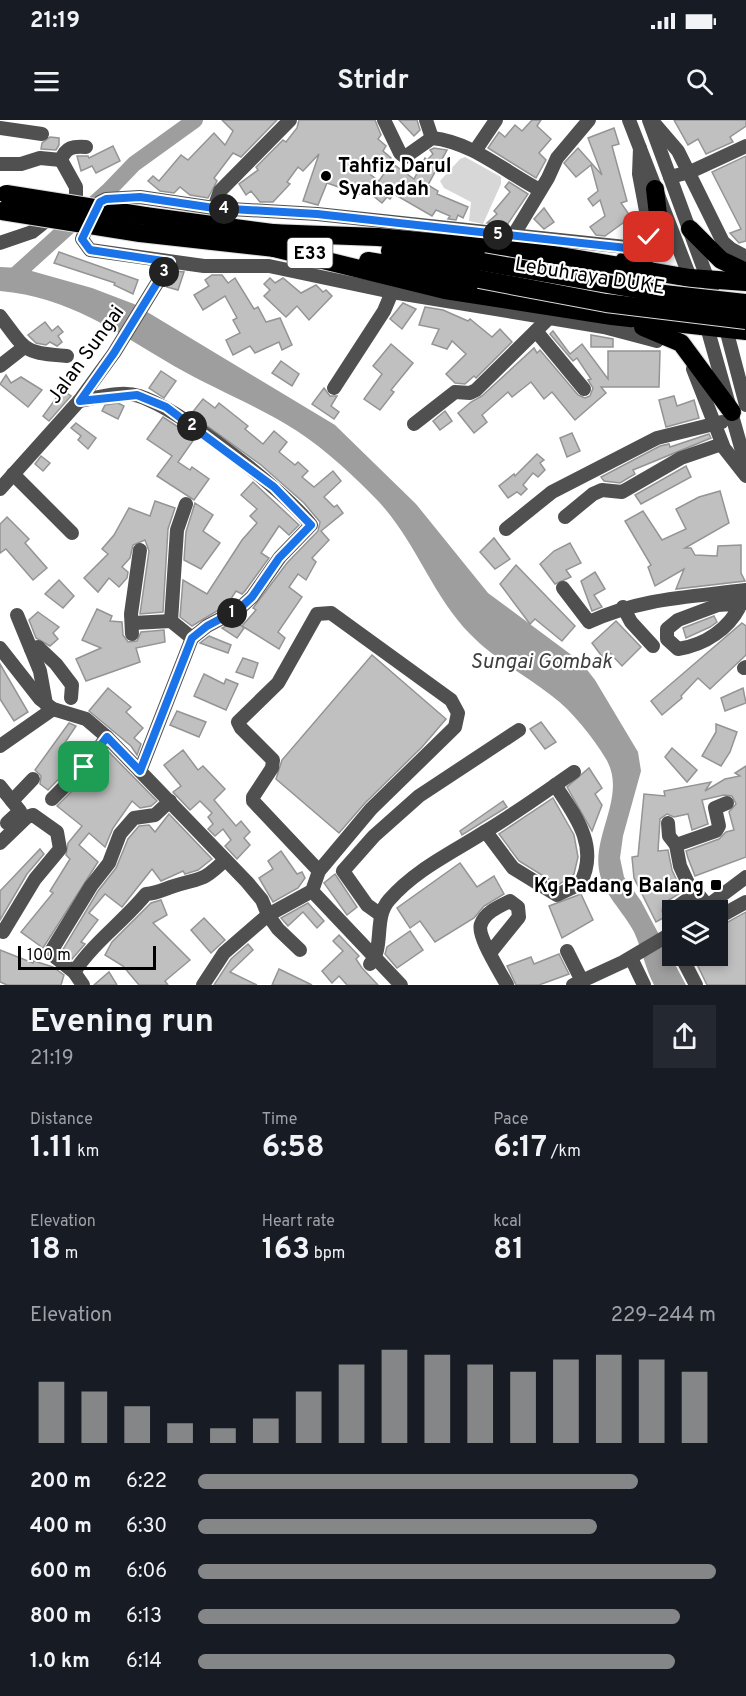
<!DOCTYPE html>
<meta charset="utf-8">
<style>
body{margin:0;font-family:Overpass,sans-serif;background:#242831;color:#f1f3f6;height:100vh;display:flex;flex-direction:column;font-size:22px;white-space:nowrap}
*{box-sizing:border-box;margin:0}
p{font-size:20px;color:#9ea1a6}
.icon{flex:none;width:33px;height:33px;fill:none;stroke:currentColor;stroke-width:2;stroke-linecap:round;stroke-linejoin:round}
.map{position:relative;height:865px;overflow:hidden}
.sheet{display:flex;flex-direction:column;background:#171b24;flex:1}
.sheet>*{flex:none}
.fabs{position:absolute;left:662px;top:780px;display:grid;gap:12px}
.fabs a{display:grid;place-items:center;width:66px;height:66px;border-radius:0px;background:#171b24;box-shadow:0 3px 9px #0003;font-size:30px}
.scale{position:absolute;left:18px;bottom:15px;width:138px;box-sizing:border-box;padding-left:6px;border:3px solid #000;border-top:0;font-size:16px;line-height:21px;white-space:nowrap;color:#000;-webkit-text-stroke:4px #fff;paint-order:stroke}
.pin{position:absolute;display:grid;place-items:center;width:51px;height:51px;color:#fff;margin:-26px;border-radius:12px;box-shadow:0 3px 9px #0006}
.km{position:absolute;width:30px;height:30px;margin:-15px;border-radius:50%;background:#222;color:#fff;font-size:16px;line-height:30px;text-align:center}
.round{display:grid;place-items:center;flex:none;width:63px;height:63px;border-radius:0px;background:#242831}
.head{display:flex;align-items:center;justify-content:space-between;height:102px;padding:0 30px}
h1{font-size:33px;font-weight:700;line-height:45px}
.figures{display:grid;grid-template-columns:repeat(3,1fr);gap:9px;height:102px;padding:6px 30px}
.figures div{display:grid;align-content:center}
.figures b{font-size:30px;font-weight:700}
.figures small{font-size:16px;font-weight:400}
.figures p{font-size:16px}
.chart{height:168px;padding:12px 30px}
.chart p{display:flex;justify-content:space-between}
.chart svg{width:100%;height:108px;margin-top:6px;stroke:#858687;stroke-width:6}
ul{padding:0 30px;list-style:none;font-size:20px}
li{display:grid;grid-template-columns:96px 72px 1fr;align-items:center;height:45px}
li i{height:15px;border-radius:8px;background:#858687}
.status{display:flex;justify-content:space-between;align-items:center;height:42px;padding:0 30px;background:#171b24;direction:ltr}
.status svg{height:16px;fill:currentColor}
header{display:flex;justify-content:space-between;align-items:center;height:78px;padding:0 30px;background:#171b24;font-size:27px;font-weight:700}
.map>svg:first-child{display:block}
.green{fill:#d7d7d7}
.water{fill:#9e9e9e}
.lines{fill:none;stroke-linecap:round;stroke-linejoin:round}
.river{stroke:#9e9e9e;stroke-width:16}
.building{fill:#c0c0c0;stroke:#949494;stroke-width:1.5;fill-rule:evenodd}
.highway-casing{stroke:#dbdbdb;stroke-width:20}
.minor{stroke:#505050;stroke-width:14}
.highway{stroke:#000;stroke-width:18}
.highway-bridge-casing{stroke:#dbdbdb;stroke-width:20;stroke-linecap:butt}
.highway-bridge{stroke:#000;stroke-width:18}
.route-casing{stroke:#fff;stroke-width:12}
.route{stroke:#1a73e8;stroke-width:8}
.poi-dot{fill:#000;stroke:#fff;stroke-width:2}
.labels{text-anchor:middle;stroke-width:4.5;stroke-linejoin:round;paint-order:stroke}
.shield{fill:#fff;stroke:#4c4c4c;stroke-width:1.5}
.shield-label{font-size:18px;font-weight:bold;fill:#000}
.poi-label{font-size:20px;font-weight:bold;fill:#000;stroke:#fff;text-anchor:start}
.street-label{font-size:20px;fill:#000;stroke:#fff}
.water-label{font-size:21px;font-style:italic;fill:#3f3f3f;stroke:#fff}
</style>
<div class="status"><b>21:19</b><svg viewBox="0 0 49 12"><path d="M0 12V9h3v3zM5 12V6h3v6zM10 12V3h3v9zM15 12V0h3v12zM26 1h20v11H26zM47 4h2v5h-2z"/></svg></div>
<header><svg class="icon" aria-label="menu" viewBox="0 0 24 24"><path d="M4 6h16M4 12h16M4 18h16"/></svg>Stridr<svg class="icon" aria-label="search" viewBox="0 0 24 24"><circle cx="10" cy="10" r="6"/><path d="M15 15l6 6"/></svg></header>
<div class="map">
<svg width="746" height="865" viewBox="0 0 746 865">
<rect width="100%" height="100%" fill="#fff"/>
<!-- green -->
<polygon class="green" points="465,37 501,57 501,64 483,104 469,101 471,82 444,68 440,61 460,39"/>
<!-- water -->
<path class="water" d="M0,147L21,148L92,168L134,184L335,305L416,384L488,473L581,542L595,560L638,632L641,651L623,716L620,738L624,757L641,781L686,865H654C645,848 642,829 634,812C623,791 603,774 599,750C593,714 627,674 606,639C592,616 573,592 552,576C525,555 494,539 470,514C432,475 416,422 379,382C355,357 326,330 297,311C258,286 214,269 174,246C116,212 69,177 0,171Z"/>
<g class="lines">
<!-- river -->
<polyline class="river" points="13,157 108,71 134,44 195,0"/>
</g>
<!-- building -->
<g class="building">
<polygon points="222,0 277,0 241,37 233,33 214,58 217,61 208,78 190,75 180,67 174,73 160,71 148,61 153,56 159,61 181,35 188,40 214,13 225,25 233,11"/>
<path d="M299,0H375L381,15L378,19L386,26L383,31L391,38L389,41L414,59L425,38L427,40L433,34L430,30L434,28L447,30L428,65L438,71L437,74L468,87L463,98L458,95L456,100L448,99L450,96L436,90L432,96L394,74L390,79L387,77L382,83L367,71L365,76L327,63L318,85L303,81L319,34L303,51L298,47L287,62L290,64L273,82H260L251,71L246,75L239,64L258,50L256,47L283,20L286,22L297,8ZM376,40L387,49L379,61L367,52Z"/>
<polygon points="399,0 417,0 420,10 414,16"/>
<polygon points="532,0 541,0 537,6 551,19 539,33 546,40 536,58 488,28 499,12 505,17 515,5 522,11"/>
<polygon points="674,0 746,0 746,6 730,17 733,22 706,34 698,19 688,25"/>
<polygon points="614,8 619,24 612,26 627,81 621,83 637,106 629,112 623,103 605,116 596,115 590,107 605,96 600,80 593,86 588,79 598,71 591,45 576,57 564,43 578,28 602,55 588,18"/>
<polygon points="50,17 59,18 59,25 56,30 41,29 42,23"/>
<polygon points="113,26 120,41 96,53 92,46 81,51 77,36 88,36 89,38"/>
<polygon points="746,36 746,121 739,123 730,113 741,109 712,52"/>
<polygon points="509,62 528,74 507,105 487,103 497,94 494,91 510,72 505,67"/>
<polygon points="544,88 554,102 544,109 534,99"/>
<polygon points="59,132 138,160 133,174 114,165 115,163 54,143"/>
<polygon points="175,151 184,152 178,170 167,167"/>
<polygon points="212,155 222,155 228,163 235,158 254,189 258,187 266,202 280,198 292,225 282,230 279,222 255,233 250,226 233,235 226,220 240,213 233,200 237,198 225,176 203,190 194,175 209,166 205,160"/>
<polygon points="270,158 275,163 283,158 301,173 316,165 323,172 326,170 332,176 309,200 297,186 286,197 264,176 270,170 264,164"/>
<polygon points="403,183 416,189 402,209 390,199"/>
<polygon points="425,187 443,190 468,201 470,199 492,217 500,209 512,222 476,258 474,256 465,264 455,263 446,254 466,234 452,221 447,229 432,224 439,209 419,205"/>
<polygon points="45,202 52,211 58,206 63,212 58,216 62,222 57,226 50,222 46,225 36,223 28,215"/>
<polygon points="553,211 570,234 582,224 608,259 608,231 660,231 659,267 601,267 606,273 575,300 552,272 544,279 531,262 512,277 508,272 482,295 487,302 474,313 458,293 471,282 482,276 534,228 537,233 540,230 578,275 585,278 590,276 593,268 588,260 591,259 577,238 573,241 550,214"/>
<polygon points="591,215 613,219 613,227 591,227"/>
<polygon points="391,224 413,243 391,270 394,272 380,290 364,279 382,254 373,246"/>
<polygon points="281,241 299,254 292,266 272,253"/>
<polygon points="161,251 176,261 164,278 149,268"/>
<polygon points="6,255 11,263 21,257 42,270 28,287 0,264"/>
<polygon points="324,268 330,276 337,276 331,286 339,292 334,299 312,284"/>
<polygon points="62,270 71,276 49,301 43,296"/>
<polygon points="674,276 677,286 694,280 699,298 666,307 659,280"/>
<polygon points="203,279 215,288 219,283 248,306 245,309 263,324 274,311 287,322 279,332 295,345 298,342 308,351 302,357 314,367 333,351 341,361 324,377 334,387 337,385 343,393 321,411 329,420 312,438 316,442 306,460 298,454 289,467 302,477 278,512 285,518 279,529 242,506 256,490 253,488 287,443 318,411 320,402 304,383 261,345 191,294"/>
<polygon points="118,283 124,286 118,299 102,291 105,285"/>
<polygon points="445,291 452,301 440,310 433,301"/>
<polygon points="163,297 195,318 178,342 190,350 192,347 209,359 194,380 157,356 172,336 147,319"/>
<polygon points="76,303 96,318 88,329 78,320 81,316 71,308"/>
<polygon points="572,313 580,331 567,337 560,318"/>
<polygon points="709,314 711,318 633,350 635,354 620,363 604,361 601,357 660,326 669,324 670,327"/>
<polygon points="537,334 544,340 540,343 545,350 538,357 533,353 523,365 527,369 521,375 517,372 508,378 499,366 514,354 515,356"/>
<polygon points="41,336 50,343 43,351 35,344"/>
<polygon points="686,346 691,357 641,384 635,375"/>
<polygon points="253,362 299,405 289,415 279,406 261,433 269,438 245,471 242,474 236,471 227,485 192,506 180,497 183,460 207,474 242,420 257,403 250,396 257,389 241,375"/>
<polygon points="720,371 729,403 685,428 691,428 695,435 717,436 718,426 741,425 741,453 745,461 676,469 684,449 655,466 648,447 651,445 625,401 643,391 662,420 686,409 676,389 699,377"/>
<polygon points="155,381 175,388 168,409 163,492 140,494 149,431 145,420 133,425 130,438 122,447 128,452 127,458 119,467 109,458 98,472 84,458 108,434 102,429 114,415 129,388 150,396"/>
<polygon points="195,383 213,395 203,411 220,423 201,449 184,440 186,412"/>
<polygon points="7,397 29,419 25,423 47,448 33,460 6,429 0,433 0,404"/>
<polygon points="494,418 510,439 495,449 480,432"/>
<polygon points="570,423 581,443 566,450 571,457 555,464 540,444 554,431"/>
<polygon points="516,445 575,506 562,521 535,499 530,504 500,464"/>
<polygon points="595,452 605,469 594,475 602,487 592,491 581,461"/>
<polygon points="59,460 74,476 63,488 45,474"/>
<polygon points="97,489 112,496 110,501 122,502 123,515 128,522 137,521 141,512 164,510 165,522 136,528 140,542 86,561 76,539 101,528 82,520"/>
<polygon points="38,492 59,507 53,513 58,519 50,526 36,518 29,500"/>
<polygon points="714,496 717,502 710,507 686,518 683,508"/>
<polygon points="236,501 244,508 237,518 222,508"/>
<polygon points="616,501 641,527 622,546 610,533 604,539 592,523"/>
<polygon points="742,503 746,506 746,535 710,569 698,558 681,576 682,578 662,595 651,581"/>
<polygon points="209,516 231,525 228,533 200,523"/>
<polygon points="372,535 446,599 422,627 365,683 339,713 276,659 282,640"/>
<polygon points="243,538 258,543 253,558 236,552"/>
<polygon points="0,544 28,592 14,601 0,579"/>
<polygon points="204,554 224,564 226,559 238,564 226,590 194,576"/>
<polygon points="108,568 131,587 126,592 143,608 134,618 141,624 137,635 131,626 89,591"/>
<polygon points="743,568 746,583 725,591 721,578"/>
<polygon points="177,591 206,602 199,617 170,605"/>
<polygon points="541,602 556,622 545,629 530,609"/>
<polygon points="69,603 76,606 64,624 80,637 48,670 40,664 41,656 35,650"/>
<polygon points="716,604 737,612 730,632 721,646 702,636 716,612"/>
<polygon points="672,628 697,650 687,662 665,637"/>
<polygon points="183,630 198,650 203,646 225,669 214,680 236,706 241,701 250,712 244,718 250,725 237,739 225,726 231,720 223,709 215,716 208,709 213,704 208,697 212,693 200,681 190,690 173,672 181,666 164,645"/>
<polygon points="108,631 157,681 151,686 140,688 132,681 113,708 105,727 89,713 79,725 98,742 43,828 21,812 53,773 50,771 70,739 66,735 68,723 82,706 57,686 90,653"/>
<polygon points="746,646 746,737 695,756 688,738 686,731 719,719 726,712 734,710 729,692 736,684 732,676 724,675 702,680 708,704 692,710 688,694 674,697 667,694 660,699 658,731 668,730 672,750 682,772 664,783 662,791 665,797 656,802 634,758 632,737 638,736 644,674 665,676 664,671 711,662 705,671 725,659 740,656 735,653"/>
<polygon points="589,648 602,668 595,674 602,685 592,711 567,667"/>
<polygon points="553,678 574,715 578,737 574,754 558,765 519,741 499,714"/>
<polygon points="503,681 507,687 462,715 460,711"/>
<polygon points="169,694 212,739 198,750 185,754 183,751 161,761 152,749 122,787 105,774 89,793 98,800 81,822 85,824 72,839 62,831 98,771 116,748 128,719 139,706 149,705 155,712"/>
<polygon points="40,729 44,734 27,754 0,800 0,771"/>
<polygon points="281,731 297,754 302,752 305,758 298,768 273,782 259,758 273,749 268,741"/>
<polygon points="460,743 477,767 494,756 504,774 484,786 474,798 435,822 420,801 410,808 397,788"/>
<polygon points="335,754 357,787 347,795 324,763"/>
<polygon points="581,774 593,800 562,818 549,786"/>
<polygon points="161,780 167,795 153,803 190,840 165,861 168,865 139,865 123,846 105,835 112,822 151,783"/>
<polygon points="308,783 324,801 317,808 303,792 288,806 281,798"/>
<polygon points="746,792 746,865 707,865 693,836 717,836 717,808"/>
<polygon points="204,798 225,820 211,833 191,810"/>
<polygon points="410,811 423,830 397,848 385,834 387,827"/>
<polygon points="339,815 359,836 356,839 362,848 378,865 347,865 339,856 332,863 322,851 343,831 333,821"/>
<polygon points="248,824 253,830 230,852 257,865 214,865 231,839"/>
<polygon points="0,830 33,843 34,841 53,847 64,855 61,865 7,865 0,862"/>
<polygon points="559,834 569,854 539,865 516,865 507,846 531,837 534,844"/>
<polygon points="279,849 312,865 272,865"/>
<polygon points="109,852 117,865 94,865"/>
</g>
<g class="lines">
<!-- highway casing -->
<g class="highway-casing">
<g id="highway">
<polyline points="145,96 280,114"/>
<polyline points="690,109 721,140 746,152"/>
<polyline points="140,113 284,129"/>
<polyline points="269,113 378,117 543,133 690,158 746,162"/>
<polyline points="274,128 445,170 612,196 746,211"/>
<polyline points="390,131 483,142"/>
<polyline points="368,141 479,159"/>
<path d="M624,141C643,141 650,136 661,120L655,69"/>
<polyline points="643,207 681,223 732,292"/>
</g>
</g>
<!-- minor -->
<g class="minor">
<path d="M384,0L400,33L405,37L432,18C472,22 505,52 540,70"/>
<polyline points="426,0 432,18"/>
<polyline points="629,0 693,165"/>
<polyline points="649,0 726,209 746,285"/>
<polyline points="653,2 678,31 723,122 731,129 746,137"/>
<polyline points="0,8 42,14"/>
<polyline points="640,28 639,54 650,112 647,122 635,128 317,94 214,88 140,77 106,79 100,82 93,91 82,119 90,130 204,146 269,146 392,172 604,207 657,221"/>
<polyline points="475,31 496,0"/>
<polyline points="0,44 21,44 40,38 61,40"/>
<polyline points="670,57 690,52 746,26"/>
<polyline points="214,88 220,71 290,0"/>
<polyline points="513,116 548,58 557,38 589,0"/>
<path d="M0,123L32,112L76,77V67L61,40C66,27 73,26 86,27"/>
<path d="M0,196C26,230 22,233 67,236"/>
<polyline points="705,200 746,345"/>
<polyline points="536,211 584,269"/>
<polyline points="0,246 23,228"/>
<polyline points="693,249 724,328 746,356"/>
<polyline points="334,268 384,191 392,172"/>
<path d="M79,281C97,278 121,270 139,276C180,289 284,370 311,405L280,437L252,477L239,489L207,506L192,518L140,651"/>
<polyline points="414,304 455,272 470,273 476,270 549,198"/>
<polyline points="13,354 72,413"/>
<polyline points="0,369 79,281 114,233 170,142"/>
<polyline points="186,384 177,410 171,501 192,518"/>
<polyline points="565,397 593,374 602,370 622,372 681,338 722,324"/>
<polyline points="506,409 552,372 657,318 722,302"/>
<path d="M563,468L589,502C640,478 691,477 746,470"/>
<path d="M741,484C729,509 705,525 678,529L667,519V509L678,500L718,485L746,483"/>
<polyline points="623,487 631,502 653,526"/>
<polyline points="17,495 40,551 46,584"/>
<polyline points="133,503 171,501"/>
<polyline points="132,514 131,494 140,430"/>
<polyline points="0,528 40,579 53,589 86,599 107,617 247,762 262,780 268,795 278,809 300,830"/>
<polyline points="31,529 38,527 56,544 72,565 71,578"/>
<polyline points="744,548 746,547"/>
<polyline points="0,626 53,589"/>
<polyline points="0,666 20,691 7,703"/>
<polyline points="52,679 84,647 107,617"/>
<polyline points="12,681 33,659"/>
<polyline points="668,703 669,716 676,725 680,746 693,774"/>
<path d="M486,712L513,748L557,775L580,764C600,727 575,695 555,665"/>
<polyline points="0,723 27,697 33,695 57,712 60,729 35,759 3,812"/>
<polyline points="676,725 716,711 719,706 715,688 727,683"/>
<polyline points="312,771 401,865"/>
<polyline points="702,790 746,757"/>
<polyline points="671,791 697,773 711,790"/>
<polyline points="381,795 367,785 343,751 374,716 419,676 519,610"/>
<polyline points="717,798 746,782"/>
<polyline points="567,831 582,861"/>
<path d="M490,833L519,797L518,787L510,781C500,786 485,792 481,804C476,815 501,853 507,865"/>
<polyline points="681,836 696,865"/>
<polyline points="631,838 644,865"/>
<path d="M370,844C385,828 373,798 389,780C416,749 452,733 486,711C516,693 545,672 574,652"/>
<path d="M74,852C94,822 124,801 146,774C158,773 164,769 174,766C203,757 202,762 225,740"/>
<polyline points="83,865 74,852 50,833 91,766 109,743 120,714 134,698 155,695 170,681"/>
<polyline points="203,865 224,833 268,795 312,771 319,751 371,689 455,607 458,593 451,580 331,493 317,494 278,563 238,602 241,608 273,640 272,648 253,677 253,681 319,751"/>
<polyline points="573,865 623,842 672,813"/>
</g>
<!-- highway -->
<use href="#highway" class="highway"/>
<!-- highway-bridge casing -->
<g class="highway-bridge-casing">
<g id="highway-bridge">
<polyline points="6,74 145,96"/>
<polyline points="2,91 140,113"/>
<polyline points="483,142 664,174 746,183"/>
<polyline points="479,159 606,183 746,200"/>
</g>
</g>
<!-- highway-bridge -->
<use href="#highway-bridge" class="highway-bridge"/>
</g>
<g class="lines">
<!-- route casing -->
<g class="route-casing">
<polyline id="route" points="84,647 107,617 140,651 192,518 207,506 239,489 252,477 279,438 311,405 274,367 166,287 137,275 80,281 114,233 170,142 90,130 82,119 100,82 106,79 140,77 214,88 317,94 627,128 643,126 649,117"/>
</g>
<!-- route -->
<use href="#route" class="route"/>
</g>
<!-- markers -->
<g class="poi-dot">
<circle cx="326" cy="56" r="6"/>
<rect x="710" y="759" width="12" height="12" rx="3"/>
</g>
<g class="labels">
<!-- shield labels -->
<rect class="shield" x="287.5" y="118" width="45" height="30" rx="4.5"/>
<g class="shield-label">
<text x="310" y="139">E33</text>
</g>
<!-- poi labels -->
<g class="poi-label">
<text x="338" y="52">Tahfiz Darul<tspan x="338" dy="23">Syahadah</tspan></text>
<text x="704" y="772" text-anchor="end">Kg Padang Balang</text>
</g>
<!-- street labels -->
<g class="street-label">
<text transform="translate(590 155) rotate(9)" y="7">Lebuhraya DUKE</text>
<text transform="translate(85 234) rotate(-54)" y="7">Jalan Sungai</text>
</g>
<!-- water labels -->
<g class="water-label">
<text x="541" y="548">Sungai Gombak</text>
</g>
</g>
</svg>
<div class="fabs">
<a><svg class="icon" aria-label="layers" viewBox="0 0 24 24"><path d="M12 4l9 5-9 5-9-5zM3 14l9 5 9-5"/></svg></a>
</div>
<div class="scale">100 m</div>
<div class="pin" style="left:84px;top:647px;background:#1e9e55"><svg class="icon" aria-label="arrive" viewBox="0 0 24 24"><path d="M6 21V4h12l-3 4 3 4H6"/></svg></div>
<div class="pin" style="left:649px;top:117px;background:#d93025"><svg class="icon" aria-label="check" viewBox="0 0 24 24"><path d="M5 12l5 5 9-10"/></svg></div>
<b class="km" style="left:232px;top:493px">1</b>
<b class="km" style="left:192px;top:306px">2</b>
<b class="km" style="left:164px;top:152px">3</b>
<b class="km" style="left:224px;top:89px">4</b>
<b class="km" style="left:498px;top:115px">5</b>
</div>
<section class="sheet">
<div class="head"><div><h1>Evening run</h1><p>21:19</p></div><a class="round"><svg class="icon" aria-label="share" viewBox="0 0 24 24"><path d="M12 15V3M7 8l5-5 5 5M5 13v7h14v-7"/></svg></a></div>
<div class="figures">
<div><p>Distance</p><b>1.11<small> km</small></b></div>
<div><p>Time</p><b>6:58</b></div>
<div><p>Pace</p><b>6:17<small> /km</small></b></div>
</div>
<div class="figures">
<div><p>Elevation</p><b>18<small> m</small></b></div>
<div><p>Heart rate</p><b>163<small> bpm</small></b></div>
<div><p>kcal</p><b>81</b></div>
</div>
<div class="chart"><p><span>Elevation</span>229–244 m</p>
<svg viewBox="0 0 160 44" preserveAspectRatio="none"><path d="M5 44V19M15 44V23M25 44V29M35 44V36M45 44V38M55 44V34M65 44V23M75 44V12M85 44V6M95 44V8M105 44V12M115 44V15M125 44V10M135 44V8M145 44V10M155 44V15"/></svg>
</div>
<ul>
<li><b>200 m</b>6:22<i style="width:85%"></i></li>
<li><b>400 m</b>6:30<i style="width:77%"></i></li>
<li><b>600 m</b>6:06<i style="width:100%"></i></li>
<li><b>800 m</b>6:13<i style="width:93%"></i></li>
<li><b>1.0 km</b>6:14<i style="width:92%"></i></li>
</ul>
</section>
